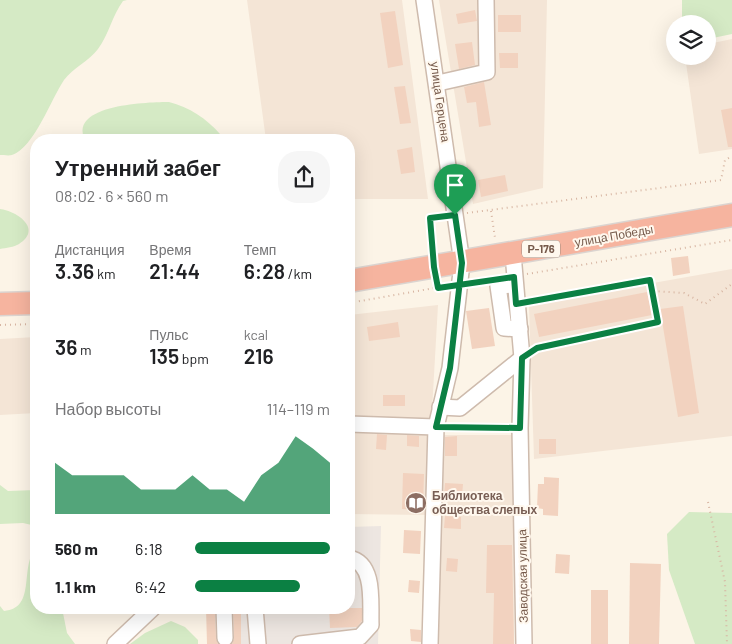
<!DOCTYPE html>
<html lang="ru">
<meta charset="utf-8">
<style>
body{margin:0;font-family:Barlow,sans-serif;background:#f6f6f6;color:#202124;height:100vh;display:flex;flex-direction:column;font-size:19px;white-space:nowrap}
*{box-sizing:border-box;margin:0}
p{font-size:16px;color:#757577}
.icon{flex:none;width:28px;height:28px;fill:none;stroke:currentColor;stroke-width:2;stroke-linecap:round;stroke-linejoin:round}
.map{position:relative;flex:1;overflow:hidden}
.panel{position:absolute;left:30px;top:134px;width:325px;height:480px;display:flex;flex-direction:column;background:#fff;border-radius:20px;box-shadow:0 5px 20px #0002}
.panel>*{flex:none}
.buttons{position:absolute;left:666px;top:15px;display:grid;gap:10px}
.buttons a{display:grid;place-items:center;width:50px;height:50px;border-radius:50%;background:#fff;box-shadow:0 5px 20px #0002;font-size:25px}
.pin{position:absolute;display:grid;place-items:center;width:42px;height:42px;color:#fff;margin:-51px -21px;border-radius:50% 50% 50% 0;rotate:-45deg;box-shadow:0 0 5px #0007}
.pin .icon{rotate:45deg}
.round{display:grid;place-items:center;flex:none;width:52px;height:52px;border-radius:20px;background:#f6f6f6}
.headline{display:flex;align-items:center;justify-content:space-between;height:85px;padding:0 25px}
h1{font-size:22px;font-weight:600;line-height:38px}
.metrics{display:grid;grid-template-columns:repeat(3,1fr);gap:8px;height:85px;padding:5px 25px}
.metrics div{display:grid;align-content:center}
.metrics b{font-size:21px;font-weight:600}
.metrics small{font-size:14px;font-weight:400}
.metrics p{font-size:14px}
.chart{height:140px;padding:10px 25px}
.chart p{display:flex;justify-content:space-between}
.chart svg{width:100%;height:90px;margin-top:5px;fill:#0b8043;opacity:.7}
ul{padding:0 25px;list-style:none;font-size:16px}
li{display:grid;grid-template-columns:80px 60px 1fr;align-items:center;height:38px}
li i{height:12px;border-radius:6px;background:#0b8043}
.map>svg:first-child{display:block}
.residential{fill:#f4e5d6}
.industrial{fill:#ede6e1}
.green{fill:#d5eac5}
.building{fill:#f2d2bf}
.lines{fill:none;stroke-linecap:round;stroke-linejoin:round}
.minor-casing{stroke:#cebbad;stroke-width:18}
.highway-casing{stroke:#dbd4d0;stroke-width:25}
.path{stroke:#d7b5a2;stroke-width:2;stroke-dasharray:1 4;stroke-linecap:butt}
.minor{stroke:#fff;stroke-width:15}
.highway{stroke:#f6b49f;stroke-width:22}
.route-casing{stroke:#fff;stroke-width:10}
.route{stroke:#0b8043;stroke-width:6}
.labels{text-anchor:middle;stroke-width:4;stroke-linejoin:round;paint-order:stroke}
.shield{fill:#fff8ee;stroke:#9f897c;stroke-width:1}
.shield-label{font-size:11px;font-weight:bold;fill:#765a4b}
.street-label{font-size:12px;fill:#765a4b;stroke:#fff8ee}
.education-label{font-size:12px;font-weight:bold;fill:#785e54;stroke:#fff8ee;text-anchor:start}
</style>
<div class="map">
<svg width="732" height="644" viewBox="0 0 732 644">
<rect width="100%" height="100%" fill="#fcf4e7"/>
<!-- residential -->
<g class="residential">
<polygon points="247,0 402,0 428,199 349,199 349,140 266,140"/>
<polygon points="439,0 547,0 543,188 473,204"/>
<polygon points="732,39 732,149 699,154 685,56 708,56 708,44"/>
<polygon points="732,269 732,436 534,459 529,305"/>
<polygon points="438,305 426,515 349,514 349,315"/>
<polygon points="36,337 36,413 0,415 0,339"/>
<polygon points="440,435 513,435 514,644 434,644"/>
</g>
<!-- industrial -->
<polygon class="industrial" points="381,526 378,644 241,644 241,608 349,608 349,527"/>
<!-- green -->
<g class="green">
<path d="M0,0H127L123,1C112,16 109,34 98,49C89,61 73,68 64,80C51,99 34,148 12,155C9,156 3,155 0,155Z"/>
<polygon points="682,0 732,0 732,34 708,39 708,24 682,24"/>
<path d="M169,102C189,107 207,119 220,134L219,140H85C67,104 151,102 169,102Z"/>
<path d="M0,209C17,211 43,229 19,244C14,247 6,248 0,249Z"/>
<polygon points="0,485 8,491 36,490 36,526 23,523 0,524"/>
<polygon points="689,512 732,513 732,644 695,644 669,570 667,534"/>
<path d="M36,548V608H62L67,633L75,644H0V606L4,611C37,608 19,567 36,548Z"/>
<polygon points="171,621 185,627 198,640 198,644 130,644 145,633"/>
</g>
<!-- building -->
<g class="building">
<polygon points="475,10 477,21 458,24 456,14"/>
<polygon points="395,11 403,65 388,68 380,13"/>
<rect x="498" y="15" width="23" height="17"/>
<polygon points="472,42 475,65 459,69 455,44"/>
<polygon points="499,53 518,53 518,68 500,68"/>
<polygon points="484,82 491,125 479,127 476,102 467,103 464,87"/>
<polygon points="405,86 411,123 400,124 394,87"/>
<polygon points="732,108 732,147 728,147 721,110"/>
<polygon points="412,147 415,172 401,174 397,150"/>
<polygon points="505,175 508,191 481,197 478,180"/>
<polygon points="688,256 690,273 673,276 671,258"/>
<polygon points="647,292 652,315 539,337 534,314"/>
<polygon points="683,306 699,413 678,417 660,309"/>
<polygon points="489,308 495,346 472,349 466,311"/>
<polygon points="398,322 400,337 369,341 367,327"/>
<rect x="383" y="395" width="22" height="11"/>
<polygon points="377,434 387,435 386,450 376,449"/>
<polygon points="407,435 419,436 419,447 407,446"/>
<polygon points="457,436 457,456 445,456 445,437"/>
<rect x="539" y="439" width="17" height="15"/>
<polygon points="403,473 424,474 423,510 402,509"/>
<polygon points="544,477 559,478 558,516 543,515 543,509 537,508 538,484 544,484"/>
<polygon points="445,483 463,484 462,496 444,495"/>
<polygon points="445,516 461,517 461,529 444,528"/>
<polygon points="404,530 421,531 420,554 403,553"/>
<polygon points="487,545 512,545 514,644 493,644 494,593 486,593"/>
<polygon points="556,554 570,555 569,574 555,573"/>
<polygon points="447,558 458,559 457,572 446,571"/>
<polygon points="630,563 661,564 659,644 629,644"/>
<polygon points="409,580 420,581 419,593 408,592"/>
<rect x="591" y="590" width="17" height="54"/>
<polygon points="206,608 215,608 216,638 218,644 207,644"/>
<polygon points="233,608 241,608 241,644 232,644 234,638"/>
<polygon points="329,608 362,608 362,621 357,627 330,628"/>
<polygon points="410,629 421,630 421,642 411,641"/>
</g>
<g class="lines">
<!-- minor casing -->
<g class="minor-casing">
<g id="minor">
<polyline points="424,0 462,263 450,368 436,427 430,644"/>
<polyline points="438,83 487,72 486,0"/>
<polyline points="513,254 522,358 520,428 524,644"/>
<polyline points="515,285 498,286 504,328 520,329"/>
<polyline points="440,407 460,408 522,358"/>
<polyline points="349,424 436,427"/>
<polyline points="224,608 225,638"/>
<polyline points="255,608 258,644"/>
<polyline points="115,644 153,608"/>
<path d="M300,644L360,637L371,625C370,604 376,563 349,558"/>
</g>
</g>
<!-- highway casing -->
<g class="highway-casing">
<g id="highway">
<polyline points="349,281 732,215"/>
<polyline points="0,304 36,303"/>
</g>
</g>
<!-- path -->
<g class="path">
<polyline points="491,211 495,238"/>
<polyline points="467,213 721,180 725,160 732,156"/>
<polyline points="433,249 430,218 442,217"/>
<polyline points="527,274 732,240"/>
<polyline points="473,282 488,280"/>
<polyline points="529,302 650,280 653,291 684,293 705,304 732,284"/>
<polyline points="349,303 446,286"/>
<polyline points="0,325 36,324"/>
<polyline points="535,349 658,322 653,291"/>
<polyline points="448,427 508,428"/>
<polyline points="708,502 725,582 727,644"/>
</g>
<!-- minor -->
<use href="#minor" class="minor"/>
<!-- highway -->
<use href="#highway" class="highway"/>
</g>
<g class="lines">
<!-- route casing -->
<g class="route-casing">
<polyline id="route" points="455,215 462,263 450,368 436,427 520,428 522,358 537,348 658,322 650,280 516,304 514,277 438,288 434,267 430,218 455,215"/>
</g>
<!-- route -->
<use href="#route" class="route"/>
</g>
<!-- icons -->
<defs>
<g id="library-disc" transform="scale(1.125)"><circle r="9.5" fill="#8d6e63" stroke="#fff8ee"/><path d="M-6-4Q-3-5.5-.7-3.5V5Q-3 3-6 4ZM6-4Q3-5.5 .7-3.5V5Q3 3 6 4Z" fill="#fff"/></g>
</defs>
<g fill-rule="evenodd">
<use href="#library-disc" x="416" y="503"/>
</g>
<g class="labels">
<!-- shield labels -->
<rect class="shield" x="522" y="240.5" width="38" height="17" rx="4"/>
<g class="shield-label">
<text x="541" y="253">Р-176</text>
</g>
<!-- street labels -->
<g class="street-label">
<text transform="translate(440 102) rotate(82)" y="4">улица Герцена</text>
<text transform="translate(614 236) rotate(-10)" y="4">улица Победы</text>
<text transform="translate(523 576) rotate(-91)" y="4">Заводская улица</text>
</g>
<!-- education labels -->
<g class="education-label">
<text x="432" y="500">Библиотека<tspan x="432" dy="14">общества слепых</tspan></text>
</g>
</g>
</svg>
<div class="buttons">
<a><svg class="icon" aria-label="layers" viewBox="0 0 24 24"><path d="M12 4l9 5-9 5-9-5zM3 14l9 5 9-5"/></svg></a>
</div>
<div class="pin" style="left:455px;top:215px;background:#1e9e55"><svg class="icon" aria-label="arrive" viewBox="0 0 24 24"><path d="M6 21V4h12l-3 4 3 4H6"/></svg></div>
<section class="panel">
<div class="headline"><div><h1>Утренний забег</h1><p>08:02 · 6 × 560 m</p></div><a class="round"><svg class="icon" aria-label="share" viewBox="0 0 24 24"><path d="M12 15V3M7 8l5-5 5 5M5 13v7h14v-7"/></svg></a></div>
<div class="metrics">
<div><p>Дистанция</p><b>3.36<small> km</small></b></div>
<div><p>Время</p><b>21:44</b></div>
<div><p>Темп</p><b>6:28<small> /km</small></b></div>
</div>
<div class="metrics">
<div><b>36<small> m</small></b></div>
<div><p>Пульс</p><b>135<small> bpm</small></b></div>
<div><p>kcal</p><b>216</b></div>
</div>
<div class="chart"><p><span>Набор высоты</span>114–119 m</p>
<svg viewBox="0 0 160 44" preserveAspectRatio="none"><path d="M0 44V19L10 25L20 25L30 25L40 25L50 32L60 32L70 32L80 25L90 32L100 32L110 38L120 25L130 19L140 6L150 12L160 19V44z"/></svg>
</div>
<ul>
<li><b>560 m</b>6:18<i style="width:100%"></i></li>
<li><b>1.1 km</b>6:42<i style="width:78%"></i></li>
</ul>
</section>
</div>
